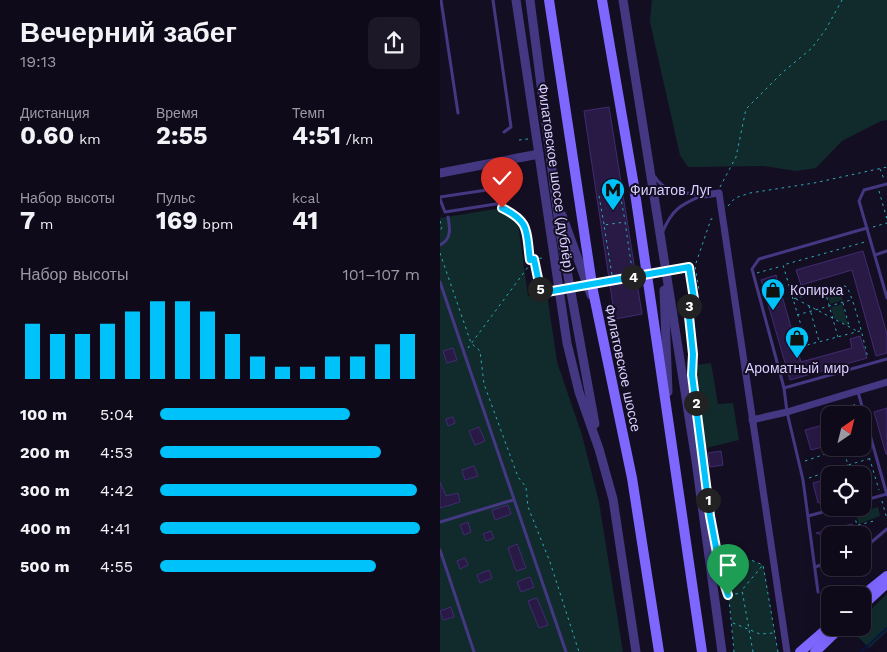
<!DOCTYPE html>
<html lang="ru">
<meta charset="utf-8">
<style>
body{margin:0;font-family:"Work Sans",sans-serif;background:#1d1827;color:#f1f3f6;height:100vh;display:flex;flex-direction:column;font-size:19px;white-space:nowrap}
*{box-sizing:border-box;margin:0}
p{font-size:16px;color:#9b9aa2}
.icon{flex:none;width:28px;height:28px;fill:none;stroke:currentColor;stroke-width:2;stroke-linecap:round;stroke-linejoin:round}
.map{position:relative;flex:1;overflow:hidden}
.sheet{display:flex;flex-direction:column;background:#0f0a1a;width:440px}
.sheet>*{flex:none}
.needle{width:32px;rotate:35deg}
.controls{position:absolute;left:381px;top:406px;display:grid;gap:10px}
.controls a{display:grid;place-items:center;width:50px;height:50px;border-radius:10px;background:#0f0a1a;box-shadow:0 5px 20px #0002,0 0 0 1px #2f2b39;font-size:25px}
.pin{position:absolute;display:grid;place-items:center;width:42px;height:42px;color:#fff;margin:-51px -21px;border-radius:50% 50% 50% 0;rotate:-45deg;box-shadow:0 0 5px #0007}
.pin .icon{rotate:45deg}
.km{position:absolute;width:25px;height:25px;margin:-12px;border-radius:50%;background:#222;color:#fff;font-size:14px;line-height:25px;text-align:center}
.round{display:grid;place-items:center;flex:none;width:52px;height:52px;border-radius:10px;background:#1d1827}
.headline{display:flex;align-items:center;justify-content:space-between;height:85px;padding:0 20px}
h1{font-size:28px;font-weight:700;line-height:38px}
.figures{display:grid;grid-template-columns:repeat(3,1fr);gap:8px;height:85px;padding:5px 20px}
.figures div{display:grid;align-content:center}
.figures b{font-size:25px;font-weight:700}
.figures small{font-size:14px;font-weight:400}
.figures p{font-size:14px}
.chart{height:140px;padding:10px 20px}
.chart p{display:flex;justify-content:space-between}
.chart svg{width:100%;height:90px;margin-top:5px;stroke:#00c2fb;stroke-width:6}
ul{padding:0 20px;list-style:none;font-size:16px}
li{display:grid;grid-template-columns:80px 60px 1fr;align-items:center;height:38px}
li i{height:12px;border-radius:6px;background:#00c2fb}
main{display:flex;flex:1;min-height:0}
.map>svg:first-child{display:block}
.green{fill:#112b2d}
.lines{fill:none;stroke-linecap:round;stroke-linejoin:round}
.stream{stroke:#091641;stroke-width:2}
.building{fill:#281945;stroke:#422b71}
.path{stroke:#2cadb7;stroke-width:1;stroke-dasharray:2.5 4;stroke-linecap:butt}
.service{stroke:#443883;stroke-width:3}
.minor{stroke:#443883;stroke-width:7}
.tertiary{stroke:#443883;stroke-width:9}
.secondary{stroke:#7e67ff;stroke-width:10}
.path-bridge{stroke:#2cadb7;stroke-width:1;stroke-dasharray:2.5 4;stroke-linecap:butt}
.route-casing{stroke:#fff;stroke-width:10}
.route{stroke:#00c2fb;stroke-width:6}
.labels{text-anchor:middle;stroke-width:4;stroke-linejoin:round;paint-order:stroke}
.street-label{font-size:14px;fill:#dbd0ff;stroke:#140e23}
.poi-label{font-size:14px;fill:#dbd0ff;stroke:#140e23;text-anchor:start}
</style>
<main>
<section class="sheet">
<div class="headline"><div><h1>Вечерний забег</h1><p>19:13</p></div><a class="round"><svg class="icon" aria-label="share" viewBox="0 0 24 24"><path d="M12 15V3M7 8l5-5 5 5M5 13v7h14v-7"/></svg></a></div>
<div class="figures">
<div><p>Дистанция</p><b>0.60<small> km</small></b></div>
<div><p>Время</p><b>2:55</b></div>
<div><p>Темп</p><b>4:51<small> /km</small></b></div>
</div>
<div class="figures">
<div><p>Набор высоты</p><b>7<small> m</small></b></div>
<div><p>Пульс</p><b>169<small> bpm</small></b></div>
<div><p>kcal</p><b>41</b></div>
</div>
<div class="chart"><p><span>Набор высоты</span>101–107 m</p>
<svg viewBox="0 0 160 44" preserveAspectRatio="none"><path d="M5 44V17M15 44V22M25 44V22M35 44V17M45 44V11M55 44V6M65 44V6M75 44V11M85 44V22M95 44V33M105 44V38M115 44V38M125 44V33M135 44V33M145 44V27M155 44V22"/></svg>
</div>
<ul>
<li><b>100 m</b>5:04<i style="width:73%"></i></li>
<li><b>200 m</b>4:53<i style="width:85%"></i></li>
<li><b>300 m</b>4:42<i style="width:99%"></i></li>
<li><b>400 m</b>4:41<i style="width:100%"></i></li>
<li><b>500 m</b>4:55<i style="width:83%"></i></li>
</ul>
</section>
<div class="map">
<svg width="447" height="652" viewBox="0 0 447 652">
<rect width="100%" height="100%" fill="#140e23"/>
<!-- green -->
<g class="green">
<polygon points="212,0 447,0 447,120 441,121 402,141 376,168 356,171 324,166 248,167 240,155 210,22"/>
<polygon points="62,208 77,216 88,296 107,294 117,362 142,435 159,502 183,652 0,652 0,218"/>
<polygon points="399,289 403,300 390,304 387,293"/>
<polygon points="402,304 408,326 394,318 391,307"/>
<polygon points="271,363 278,404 293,403 299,440 258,450 249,366"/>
<polygon points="428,471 432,487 423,490 422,475 413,475"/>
<polygon points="438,507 440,516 419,524 416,514"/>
<polygon points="311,560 323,565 324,568 338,652 294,652 288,588 279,564"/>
<polygon points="447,594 447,631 429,648 410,629 422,628 423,617"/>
</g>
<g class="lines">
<!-- stream -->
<polyline class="stream" points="421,652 447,628"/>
</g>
<!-- building -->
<g class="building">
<polygon points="169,107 202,314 175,319 144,111"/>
<polygon points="423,251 447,334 447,353 436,356 412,270 361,285 356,270"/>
<polygon points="336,275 361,362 412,348 410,339 420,336 427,358 350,380 321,280"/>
<polygon points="13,348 17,360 7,363 3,351"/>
<polygon points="447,408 447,454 446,454 434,412"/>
<polygon points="13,417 15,423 8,426 6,419"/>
<polygon points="390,423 390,445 371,450 365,430"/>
<polygon points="39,427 45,441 35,445 29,431"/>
<polygon points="281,451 283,465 270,467 268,453"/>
<polygon points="34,466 38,476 25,480 22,470"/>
<polygon points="390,478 390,500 378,503 373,483"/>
<polygon points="0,482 6,496 18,493 20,502 0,508"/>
<polygon points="68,505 71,514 55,520 52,510"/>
<polygon points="28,522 31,532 24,535 20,525"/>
<polygon points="412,524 415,535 390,535 389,558 382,535 376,533"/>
<polygon points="51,531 54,538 46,541 43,534"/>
<polygon points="77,544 86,568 76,571 68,548"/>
<polygon points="25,558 28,565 20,569 17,561"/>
<polygon points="49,570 52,578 40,583 37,575"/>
<polygon points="90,577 94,587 81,592 77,582"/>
<polygon points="97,598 108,625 99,628 88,601"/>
<polygon points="11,607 14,617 3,620 0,611"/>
</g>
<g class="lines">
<!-- path -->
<g class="path">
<polyline points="79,140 88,139"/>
<polyline points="440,169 444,179"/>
<polyline points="169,183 172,206"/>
<polyline points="280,187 296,157 306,109 343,72 372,48 386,29 402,0"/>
<polyline points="439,191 447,219"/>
<polyline points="288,206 295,198 310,193 374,183 447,167"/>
<polyline points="0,221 2,227 0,231"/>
<polyline points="433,227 447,223"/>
<polyline points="0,253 31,343 40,351 44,384 78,477 86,487 88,507 110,562 139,652"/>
<polyline points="249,267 254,299 248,307 253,354 252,375 263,450"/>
<polyline points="317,273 342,266"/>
<polyline points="254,291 259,290 255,266 271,219 276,218"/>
<polyline points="385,291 398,337"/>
<polyline points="99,293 110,292"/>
<polyline points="101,293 95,259 102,258"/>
<polyline points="353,299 343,265 425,242"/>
<polyline points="356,299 417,331"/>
<polyline points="403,303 409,326"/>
<polyline points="369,306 379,341"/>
<polyline points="357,315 411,300"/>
<path d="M420,331L367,345L353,299L402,285L407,287C417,309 422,335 428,358"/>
<path d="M28,348L91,263C86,239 88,216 61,209"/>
<polyline points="414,404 417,415"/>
<polyline points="397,408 399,415"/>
<polyline points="422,433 439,490"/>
<polyline points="365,461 403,448 408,465 432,458"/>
<polyline points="369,478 408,465 411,475"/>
<polyline points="442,501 447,519"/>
<polyline points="412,508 420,535"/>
<polyline points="418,525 434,521"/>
<polyline points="276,548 281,573 288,588 294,652"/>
<polyline points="280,564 311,560 323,565 338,652"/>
<polyline points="289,595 302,593"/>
<polyline points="293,623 320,634 334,633"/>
<polyline points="313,652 302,590 322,566"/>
</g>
<!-- service -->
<g class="service">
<polyline points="1,0 18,113"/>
<polyline points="53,0 71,127 64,132"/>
<path d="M215,177C224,193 247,193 263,195"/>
<polyline points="447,184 424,190 419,201 447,298"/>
<polyline points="0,197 60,188 62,203 5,212 0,199"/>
<path d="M223,231C233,208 241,205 263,195"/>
<path d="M0,245C12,239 10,228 8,217"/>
<polyline points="435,255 447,251"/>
<polyline points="0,282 126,652"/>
<polyline points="344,388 447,359"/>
<polyline points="418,392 447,495"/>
<polyline points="422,501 447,494"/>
<polyline points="368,516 398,508"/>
<polyline points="0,522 73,500"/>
<polyline points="0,550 34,652"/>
<polyline points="422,550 447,529"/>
<polyline points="375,567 390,562"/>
<polyline points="378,592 363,480 347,412 344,388 312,269 319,259 427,228"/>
</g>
<!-- minor -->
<g class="minor">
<polyline points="264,195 279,193 347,652"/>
<polyline points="312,420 347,412 447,382"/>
</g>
<!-- tertiary -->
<g class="tertiary">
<polyline points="76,0 127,343 139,392 159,449 173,499 196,652"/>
<polyline points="90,0 120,232 155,424"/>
<polyline points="183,0 256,461 282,652"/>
<polyline points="0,173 99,154"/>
<polyline points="122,215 151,295"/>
<polyline points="224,290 228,392"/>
</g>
<!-- secondary -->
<g class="secondary">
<polyline points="109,0 153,291 192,478 219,652"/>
<polyline points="162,0 194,186 262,652"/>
<polyline points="422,596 447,576"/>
<polyline points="422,606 447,583"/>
<polyline points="360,652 390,626"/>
<polyline points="375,652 400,628"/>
</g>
<!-- path-bridge -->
<g class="path-bridge">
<polyline points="164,224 159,196 180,193 185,221"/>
<polyline points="173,281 164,225 185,222 193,276"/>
<polyline points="99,293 251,267"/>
</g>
</g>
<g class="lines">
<!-- route casing -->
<g class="route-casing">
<path id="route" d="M62,208C91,222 86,232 90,260L94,259L101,293L249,267L254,299L248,307L253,354L252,375L270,516L281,574L288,595"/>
</g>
<!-- route -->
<use href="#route" class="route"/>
</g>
<!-- icons -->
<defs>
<g id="metro-pin" transform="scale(1.25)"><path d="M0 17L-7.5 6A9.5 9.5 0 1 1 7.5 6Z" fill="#00c2fb" stroke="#140e23"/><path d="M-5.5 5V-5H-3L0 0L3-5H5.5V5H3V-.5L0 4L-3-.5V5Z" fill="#111"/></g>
<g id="shop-pin" transform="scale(1.25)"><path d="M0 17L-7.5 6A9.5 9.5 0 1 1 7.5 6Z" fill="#00c2fb" stroke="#140e23"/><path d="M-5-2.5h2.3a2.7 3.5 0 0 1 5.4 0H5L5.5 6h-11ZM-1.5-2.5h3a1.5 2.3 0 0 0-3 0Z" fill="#111"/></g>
</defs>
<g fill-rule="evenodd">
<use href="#metro-pin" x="173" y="190"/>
<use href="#shop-pin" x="333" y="290"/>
<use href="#shop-pin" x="357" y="338"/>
</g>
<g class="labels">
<!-- street labels -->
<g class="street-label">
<text transform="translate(116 178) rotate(82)" y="5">Филатовское шоссе (дублёр)</text>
<text transform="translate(183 368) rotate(78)" y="5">Филатовское шоссе</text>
</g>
<!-- poi labels -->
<g class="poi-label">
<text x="190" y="195">Филатов Луг</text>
<text x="350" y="295">Копирка</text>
<text x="357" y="373" text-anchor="middle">Ароматный мир</text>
</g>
</g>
</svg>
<div class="controls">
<a><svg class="needle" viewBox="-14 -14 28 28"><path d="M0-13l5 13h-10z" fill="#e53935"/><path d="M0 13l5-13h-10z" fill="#9b9aa2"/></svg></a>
<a><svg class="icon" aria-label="locate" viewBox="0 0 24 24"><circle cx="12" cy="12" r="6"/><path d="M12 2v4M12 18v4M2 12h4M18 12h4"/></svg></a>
<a>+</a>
<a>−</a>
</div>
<div class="pin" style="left:288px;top:595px;background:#1e9e55"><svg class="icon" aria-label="arrive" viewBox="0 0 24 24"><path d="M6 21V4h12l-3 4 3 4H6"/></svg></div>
<div class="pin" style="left:62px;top:208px;background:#d93025"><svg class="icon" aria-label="check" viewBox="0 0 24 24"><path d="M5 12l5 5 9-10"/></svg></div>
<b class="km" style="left:268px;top:500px">1</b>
<b class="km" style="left:256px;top:403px">2</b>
<b class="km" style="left:249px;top:306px">3</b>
<b class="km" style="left:193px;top:277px">4</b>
<b class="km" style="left:100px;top:289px">5</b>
</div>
</main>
